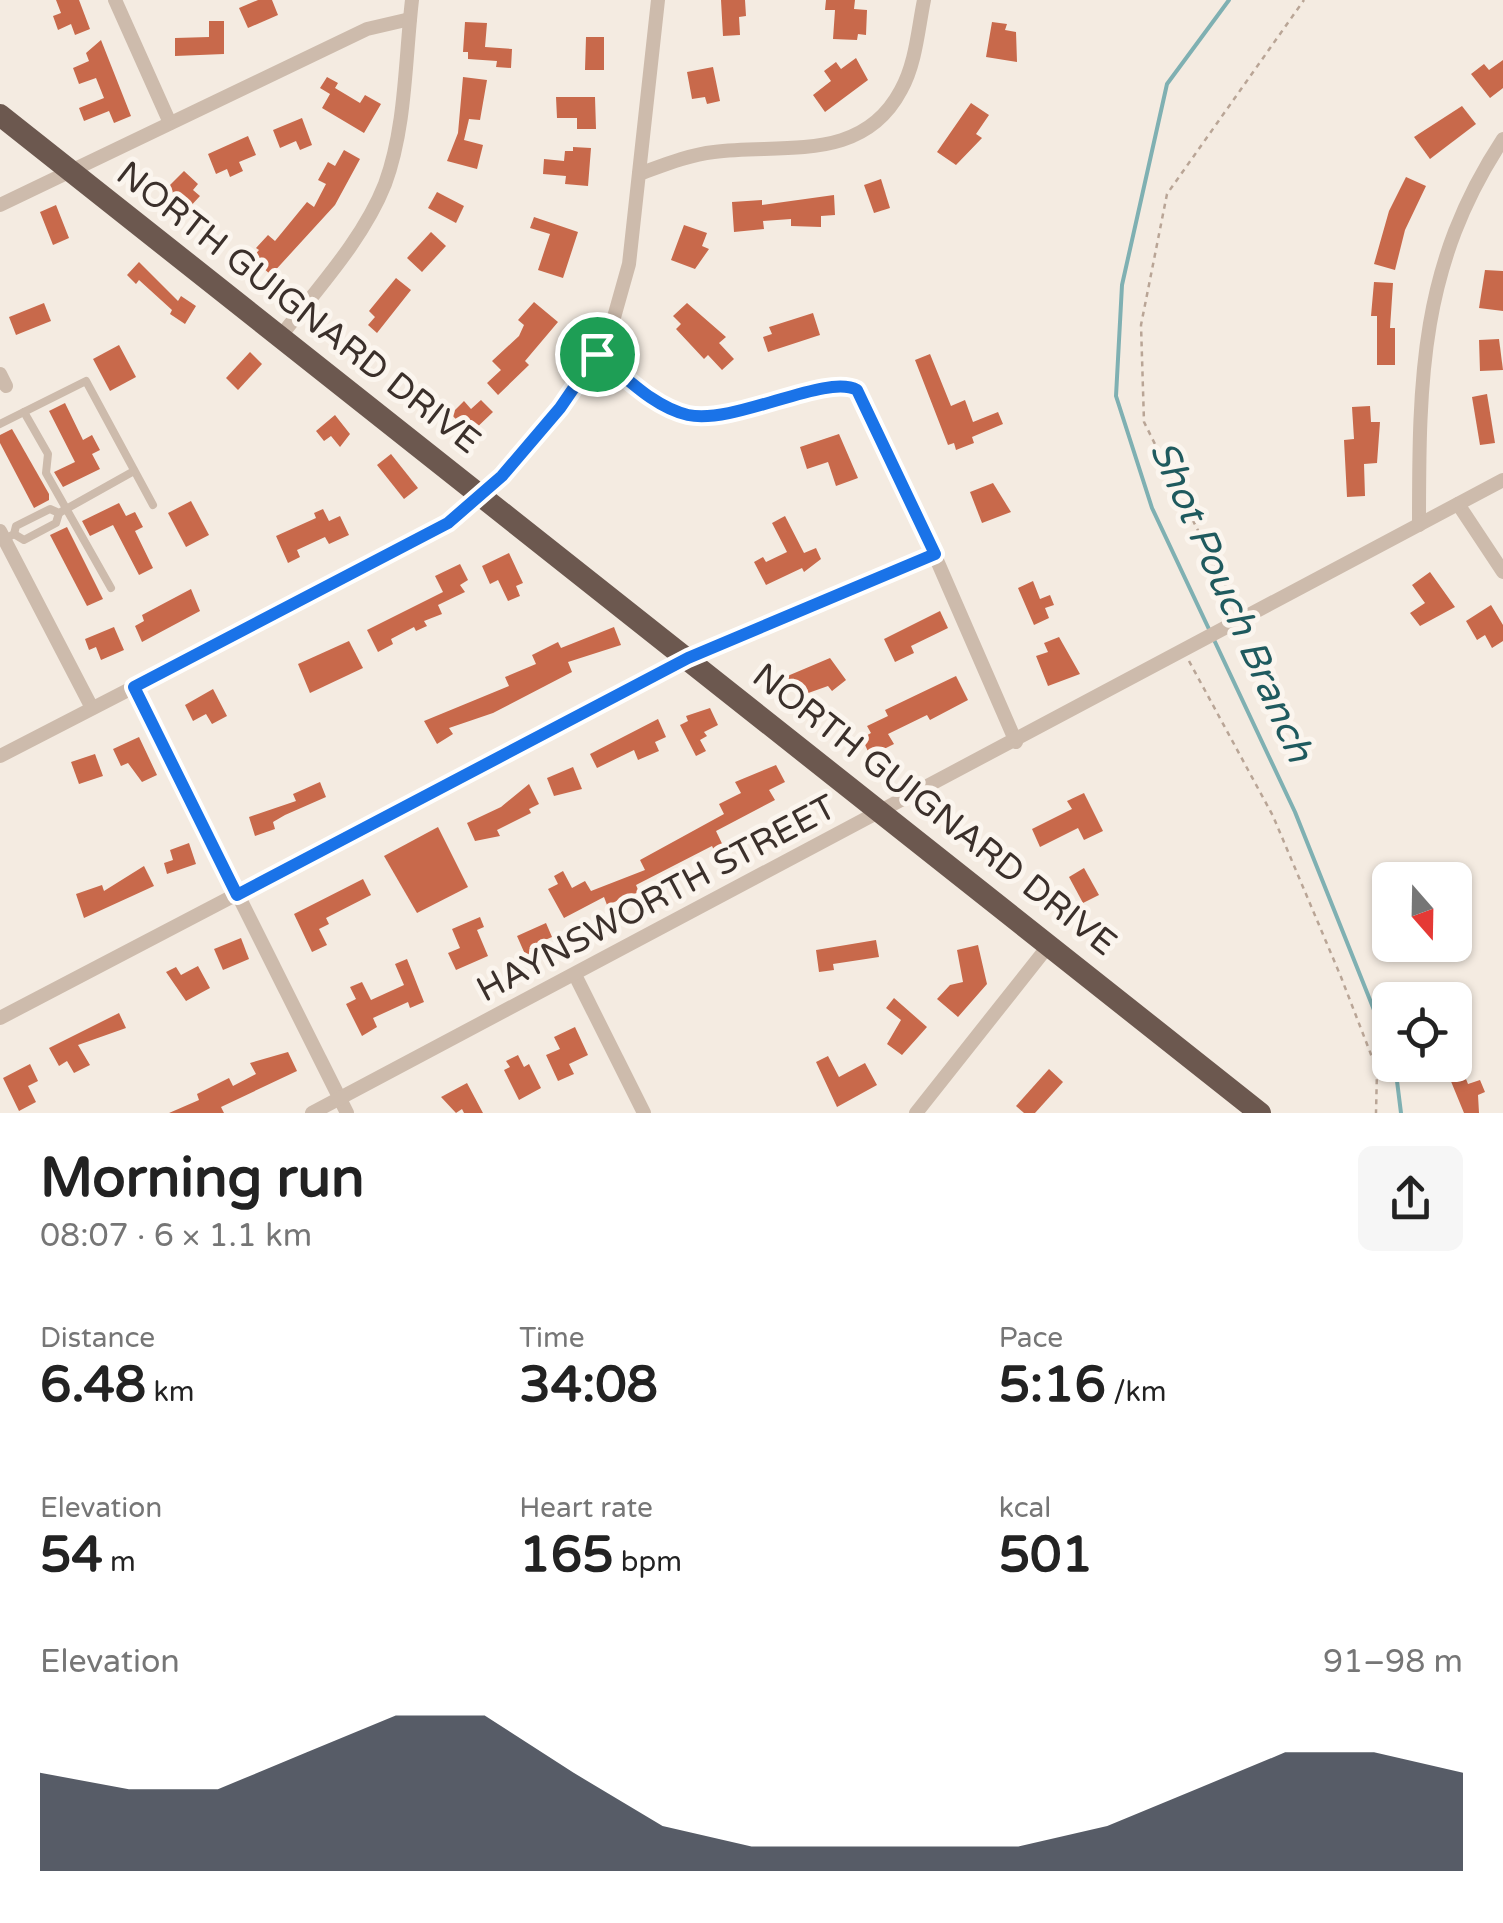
<!DOCTYPE html>
<meta charset="utf-8">
<style>
body{margin:0;font-family:"Varela Round",sans-serif;background:#f6f6f6;color:#222;height:100vh;display:flex;flex-direction:column;font-size:38px;white-space:nowrap}
*{box-sizing:border-box;margin:0}
p{font-size:32px;color:#767676}
.icon{flex:none;width:55px;height:55px;fill:none;stroke:currentColor;stroke-width:2;stroke-linecap:round;stroke-linejoin:round}
.map{position:relative;height:1113px;overflow:hidden}
.sheet{display:flex;flex-direction:column;background:#fff;flex:1}
.sheet>*{flex:none}
.needle{width:65px;rotate:160deg}
.fabs{position:absolute;left:1372px;top:862px;display:grid;gap:20px}
.fabs a{display:grid;place-items:center;width:100px;height:100px;border-radius:15px;background:#fff;box-shadow:0 2px 8px #0004;font-size:50px}
.pin{position:absolute;display:grid;place-items:center;width:85px;height:85px;color:#fff;margin:-42px;border:5px solid #fff;border-radius:50%;box-shadow:0 2px 10px #0007}
.round{display:grid;place-items:center;flex:none;width:105px;height:105px;border-radius:15px;background:#f6f6f6}
.overview{display:flex;align-items:center;justify-content:space-between;height:170px;padding:0 40px}
h1{font-size:55px;font-weight:800;line-height:75px}
.stats{display:grid;grid-template-columns:repeat(3,1fr);gap:15px;height:170px;padding:10px 40px}
.stats div{display:grid;align-content:center}
.stats b{font-size:50px;font-weight:800}
.stats small{font-size:28px;font-weight:400}
.stats p{font-size:28px}
.chart{height:280px;padding:20px 40px}
.chart p{display:flex;justify-content:space-between}
.chart svg{width:100%;height:180px;margin-top:10px;fill:#111827;opacity:.7}
.map>svg:first-child{display:block}
.lines{fill:none;stroke-linecap:round;stroke-linejoin:round}
.stream{stroke:#7fb0b2;stroke-width:4}
.building{fill:#c8694b}
.path{stroke:#b9a596;stroke-width:2.5;stroke-dasharray:5 5;stroke-linecap:butt}
.service{stroke:#cdbbac;stroke-width:8}
.minor{stroke:#cdbbac;stroke-width:14}
.trunk{stroke:#6c584f;stroke-width:22}
.route-casing{stroke:#fff;stroke-width:20}
.route{stroke:#1a73e8;stroke-width:12}
.labels{text-anchor:middle;stroke-width:10;stroke-linejoin:round;paint-order:stroke}
.street-label{font-size:35px;fill:#3b302b;stroke:#fbf5ee}
.water-label{font-size:38px;font-style:italic;fill:#1f5a5e;stroke:#fbf5ee}
</style>
<div class="map">
<svg width="1503" height="1113" viewBox="0 0 1503 1113">
<rect width="100%" height="100%" fill="#f4ebe1"/>
<g class="lines">
<!-- stream -->
<g class="stream">
<polyline points="1229,0 1167,84 1122,285 1116,396 1152,508 1295,812 1390,1050"/>
<polyline points="1395,1065 1401,1113"/>
</g>
</g>
<!-- building -->
<g class="building">
<polygon points="56,0 79,0 90,29 75,35 71,24 58,30 53,16 61,13"/>
<polygon points="258,0 272,0 278,15 248,28 239,8"/>
<polygon points="721,0 745,0 746,16 739,17 740,35 723,36"/>
<polygon points="826,0 855,0 854,9 867,10 866,35 858,34 857,40 833,39 835,10 825,10"/>
<polygon points="209,21 224,21 224,54 175,56 175,38 209,37"/>
<polygon points="465,22 487,23 485,47 512,49 511,68 496,67 497,61 468,59 468,52 463,52"/>
<polygon points="992,22 1007,24 1005,30 1016,32 1017,62 986,57"/>
<polygon points="586,37 604,37 604,70 585,70"/>
<polygon points="101,40 131,116 114,123 109,111 84,121 79,108 104,98 96,78 79,84 73,68 89,61 86,53"/>
<polygon points="856,58 868,80 825,112 813,95 831,81 824,71 836,62 841,69"/>
<polygon points="1503,60 1503,88 1490,98 1471,74 1484,64 1489,70"/>
<polygon points="713,67 720,101 707,104 705,97 692,99 687,72"/>
<polygon points="327,77 338,83 335,88 360,103 365,95 381,104 364,133 322,108 330,94 320,88"/>
<polygon points="463,77 487,80 480,120 469,119 464,140 483,145 477,169 447,161 458,133"/>
<polygon points="556,97 595,97 596,129 577,129 577,118 557,118"/>
<polygon points="971,103 989,115 976,134 982,138 956,165 937,152"/>
<polygon points="1462,106 1476,124 1430,159 1414,137"/>
<polygon points="302,118 312,145 300,150 296,141 280,148 273,130"/>
<polygon points="248,136 256,155 239,162 243,171 230,177 227,169 216,174 208,154"/>
<polygon points="573,147 591,148 588,186 565,184 566,176 543,174 544,159 564,161 565,151 573,151"/>
<polygon points="344,150 360,159 335,205 271,275 252,258 259,250 256,248 268,235 275,241 307,202 314,207 326,184 318,180 328,162 335,166"/>
<polygon points="184,171 198,184 193,190 200,196 187,210 165,190"/>
<polygon points="1406,177 1426,186 1405,230 1395,270 1374,264 1389,211"/>
<polygon points="881,179 890,208 874,213 864,185"/>
<polygon points="437,192 464,206 456,223 428,208"/>
<polygon points="834,195 835,215 821,216 821,227 791,226 791,219 763,221 764,229 734,232 732,202 762,200 762,205"/>
<polygon points="56,205 69,238 53,245 40,212"/>
<polygon points="534,217 578,232 563,278 538,270 550,234 530,228"/>
<polygon points="684,225 707,233 702,246 709,249 695,269 671,260"/>
<polygon points="431,232 446,246 422,272 407,258"/>
<polygon points="139,262 178,301 181,296 196,306 185,324 170,314 172,310 139,280 136,284 127,275"/>
<polygon points="1485,270 1503,271 1503,311 1479,308"/>
<polygon points="396,278 411,290 377,333 368,325 375,317 369,311"/>
<polygon points="1374,282 1393,283 1390,328 1395,328 1395,365 1377,365 1377,316 1371,316"/>
<polygon points="534,302 558,322 525,361 529,365 498,395 487,383 501,370 492,361 519,336 524,325 518,320"/>
<polygon points="44,303 51,321 16,335 9,317"/>
<polygon points="687,303 726,337 719,343 734,359 722,370 708,355 704,359 676,329 681,324 673,316"/>
<polygon points="813,313 820,335 768,352 763,337 772,334 769,327"/>
<polygon points="1499,339 1503,370 1480,371 1479,340"/>
<polygon points="119,345 136,377 110,391 93,359"/>
<polygon points="250,352 262,364 238,390 226,378"/>
<polygon points="930,354 951,406 965,400 973,422 998,412 1003,424 972,437 974,443 956,450 954,443 948,445 915,360"/>
<polygon points="1487,394 1495,443 1480,445 1472,397"/>
<polygon points="481,400 493,412 470,434 451,414 464,401 471,409"/>
<polygon points="65,403 83,440 92,435 100,450 92,454 100,469 63,487 54,472 75,462 49,411"/>
<polygon points="1370,406 1371,422 1380,422 1377,463 1364,464 1365,496 1347,497 1344,440 1354,439 1352,407"/>
<polygon points="335,415 350,434 340,447 331,436 324,441 316,431"/>
<polygon points="12,429 49,494 49,500 34,508 0,443 0,435"/>
<polygon points="839,434 858,478 836,486 828,462 807,469 800,447"/>
<polygon points="391,454 418,488 404,499 377,465"/>
<polygon points="993,483 1011,512 982,523 970,492"/>
<polygon points="191,501 209,535 186,547 168,513"/>
<polygon points="119,503 126,516 135,512 143,527 135,531 153,568 139,575 113,525 90,536 82,521"/>
<polygon points="323,509 329,521 340,516 349,535 329,544 325,537 297,550 300,557 288,563 276,536 316,518 314,513"/>
<polygon points="785,516 804,553 816,548 821,559 804,572 802,568 766,585 754,562 763,557 766,562 787,552 772,523"/>
<polygon points="67,527 103,599 87,606 50,535"/>
<polygon points="509,553 523,583 516,586 520,596 508,601 498,580 490,584 482,566"/>
<polygon points="460,564 468,580 460,585 465,592 438,605 442,614 424,621 427,626 416,631 414,627 391,639 393,644 378,652 367,630 443,592 435,576"/>
<polygon points="1430,572 1455,607 1420,626 1410,613 1425,603 1412,585"/>
<polygon points="1033,581 1040,599 1050,595 1054,605 1045,608 1049,618 1034,625 1018,588"/>
<polygon points="191,589 200,611 142,642 135,626 144,621 142,615"/>
<polygon points="1491,605 1503,625 1503,641 1492,648 1485,635 1477,640 1466,621"/>
<polygon points="940,611 948,628 911,646 914,653 895,662 884,639"/>
<polygon points="114,627 124,650 101,660 96,647 89,650 85,639"/>
<polygon points="614,627 621,645 568,662 572,672 493,713 449,728 453,734 437,744 424,721 509,686 505,677 536,664 532,655 558,642 561,648"/>
<polygon points="1059,637 1080,674 1048,686 1036,656 1048,652 1044,643"/>
<polygon points="349,641 363,668 310,693 298,664"/>
<polygon points="830,658 846,680 832,691 828,686 797,697 794,687 782,691 778,680"/>
<polygon points="956,676 968,700 930,720 927,715 888,734 894,744 870,756 862,738 871,733 867,726 888,716 885,710"/>
<polygon points="213,689 227,716 212,724 206,714 193,721 185,705"/>
<polygon points="710,708 718,725 704,732 707,736 700,740 706,751 696,756 680,725 688,721 686,716"/>
<polygon points="658,719 666,737 655,742 659,751 638,760 634,750 597,768 590,754"/>
<polygon points="139,737 157,775 142,782 128,763 121,766 113,749"/>
<polygon points="95,754 103,776 79,784 71,762"/>
<polygon points="776,765 785,782 769,790 775,800 716,831 727,854 718,858 712,846 636,885 639,892 607,905 604,897 564,918 548,889 558,884 554,876 563,871 572,888 585,881 591,891 645,870 640,860 724,814 719,804 741,793 735,782"/>
<polygon points="573,767 582,789 554,796 547,778"/>
<polygon points="320,782 326,797 285,815 273,822 275,829 255,836 249,817 296,801 293,794"/>
<polygon points="529,784 539,804 529,809 531,813 497,830 500,836 475,841 467,823 501,807"/>
<polygon points="1084,793 1103,831 1084,840 1078,828 1040,847 1032,829 1072,809 1067,801"/>
<polygon points="438,827 468,887 417,913 384,856"/>
<polygon points="189,843 196,864 167,874 164,863 173,860 170,850"/>
<polygon points="144,866 154,886 84,918 76,894 102,885 104,891"/>
<polygon points="1084,868 1099,895 1083,903 1069,877"/>
<polygon points="363,879 371,895 326,918 329,924 319,929 327,945 312,952 294,914"/>
<polygon points="480,917 484,927 477,930 488,956 456,970 448,953 460,948 452,929"/>
<polygon points="546,923 552,937 545,940 550,952 528,961 517,936"/>
<polygon points="241,938 249,959 223,970 214,949"/>
<polygon points="876,940 879,957 833,964 834,970 819,972 816,950"/>
<polygon points="978,945 987,984 958,1017 937,999 950,985 963,982 957,950"/>
<polygon points="407,959 424,1002 410,1008 408,1002 373,1018 377,1027 362,1036 346,1004 356,999 350,987 362,982 371,1000 404,985 395,964"/>
<polygon points="198,966 210,988 186,1001 166,972 176,967 181,975"/>
<polygon points="894,998 927,1027 902,1055 887,1044 901,1020 886,1008"/>
<polygon points="119,1013 126,1028 78,1045 90,1065 74,1073 67,1061 59,1066 49,1048"/>
<polygon points="575,1027 588,1055 569,1064 574,1074 558,1081 546,1055 560,1049 554,1037"/>
<polygon points="288,1052 297,1071 221,1107 224,1113 169,1113 199,1100 197,1094 229,1078 233,1086 256,1074 250,1063"/>
<polygon points="518,1055 524,1067 529,1064 541,1088 519,1100 504,1070 510,1067 506,1061"/>
<polygon points="828,1056 839,1077 865,1063 877,1085 837,1107 816,1062"/>
<polygon points="30,1064 38,1081 28,1086 36,1102 19,1111 3,1078"/>
<polygon points="1049,1069 1063,1082 1035,1113 1024,1113 1016,1106"/>
<polygon points="1464,1074 1468,1084 1480,1080 1485,1092 1478,1095 1479,1113 1464,1113 1450,1079"/>
<polygon points="467,1083 483,1113 464,1113 462,1109 456,1113 441,1097"/>
</g>
<g class="lines">
<!-- path -->
<g class="path">
<polyline points="1235,605 1144,422 1141,325 1167,194 1304,0"/>
<polyline points="1189,661 1273,816 1341,977 1377,1070 1376,1113"/>
</g>
<!-- service -->
<g class="service">
<polyline points="24,412 48,454 46,473 111,588"/>
<polyline points="0,424 86,381 153,505"/>
<polyline points="14,534 24,540 56,523 59,513"/>
<polyline points="5,539 14,534 16,526 50,509 59,513 134,471"/>
</g>
<!-- minor -->
<g class="minor">
<polyline points="115,0 170,123"/>
<path d="M639,174C664,165 688,155 714,152C782,143 862,164 901,90C916,63 918,29 924,0"/>
<polyline points="0,205 367,29 410,19"/>
<path d="M280,337C316,290 363,240 385,184C406,127 405,60 412,0"/>
<path d="M597,354C625,376 653,407 688,415C736,426 824,373 857,390L895,464L1016,742"/>
<polyline points="0,374 6,386"/>
<polyline points="1458,504 1503,572"/>
<path d="M1419,525C1419,378 1420,265 1503,139"/>
<polyline points="0,531 92,708"/>
<polyline points="134,687 347,1113"/>
<polyline points="0,756 431,534 473,504 502,476 559,408 611,328 629,264 658,0"/>
<polyline points="575,975 644,1113"/>
<polyline points="0,1018 688,658 935,555"/>
<polyline points="312,1113 1503,480"/>
<polyline points="916,1113 1049,945"/>
</g>
<!-- trunk -->
<polyline class="trunk" points="0,115 1260,1113"/>
</g>
<g class="lines">
<!-- route casing -->
<g class="route-casing">
<path id="route" d="M597,354C625,376 653,407 688,415C735,425 826,373 857,390L935,554L688,658L237,895L134,687L448,523L502,476L560,408Z"/>
</g>
<!-- route -->
<use href="#route" class="route"/>
</g>
<g class="labels">
<!-- street labels -->
<g class="street-label">
<text transform="translate(299 307) rotate(38)" y="12">NORTH GUIGNARD DRIVE</text>
<text transform="translate(935 809) rotate(38)" y="12">NORTH GUIGNARD DRIVE</text>
<text transform="translate(656 898) rotate(-28)" y="12">HAYNSWORTH STREET</text>
</g>
<!-- water labels -->
<g class="water-label">
<text transform="translate(1232 601) rotate(66)" y="13">Shot Pouch Branch</text>
</g>
</g>
</svg>
<div class="fabs">
<a><svg class="needle" viewBox="-14 -14 28 28"><path d="M0-13l5 13h-10z" fill="#e53935"/><path d="M0 13l5-13h-10z" fill="#767676"/></svg></a>
<a><svg class="icon" aria-label="locate" viewBox="0 0 24 24"><circle cx="12" cy="12" r="6"/><path d="M12 2v4M12 18v4M2 12h4M18 12h4"/></svg></a>
</div>
<div class="pin" style="left:597px;top:354px;background:#1e9e55"><svg class="icon" aria-label="arrive" viewBox="0 0 24 24"><path d="M6 21V4h12l-3 4 3 4H6"/></svg></div>
</div>
<section class="sheet">
<div class="overview"><div><h1>Morning run</h1><p>08:07 · 6 × 1.1 km</p></div><a class="round"><svg class="icon" aria-label="share" viewBox="0 0 24 24"><path d="M12 15V3M7 8l5-5 5 5M5 13v7h14v-7"/></svg></a></div>
<div class="stats">
<div><p>Distance</p><b>6.48<small> km</small></b></div>
<div><p>Time</p><b>34:08</b></div>
<div><p>Pace</p><b>5:16<small> /km</small></b></div>
</div>
<div class="stats">
<div><p>Elevation</p><b>54<small> m</small></b></div>
<div><p>Heart rate</p><b>165<small> bpm</small></b></div>
<div><p>kcal</p><b>501</b></div>
</div>
<div class="chart"><p><span>Elevation</span>91–98 m</p>
<svg viewBox="0 0 160 44" preserveAspectRatio="none"><path d="M0 44V20L10 24L20 24L30 15L40 6L50 6L60 20L70 33L80 38L90 38L100 38L110 38L120 33L130 24L140 15L150 15L160 20V44z"/></svg>
</div>
</section>
